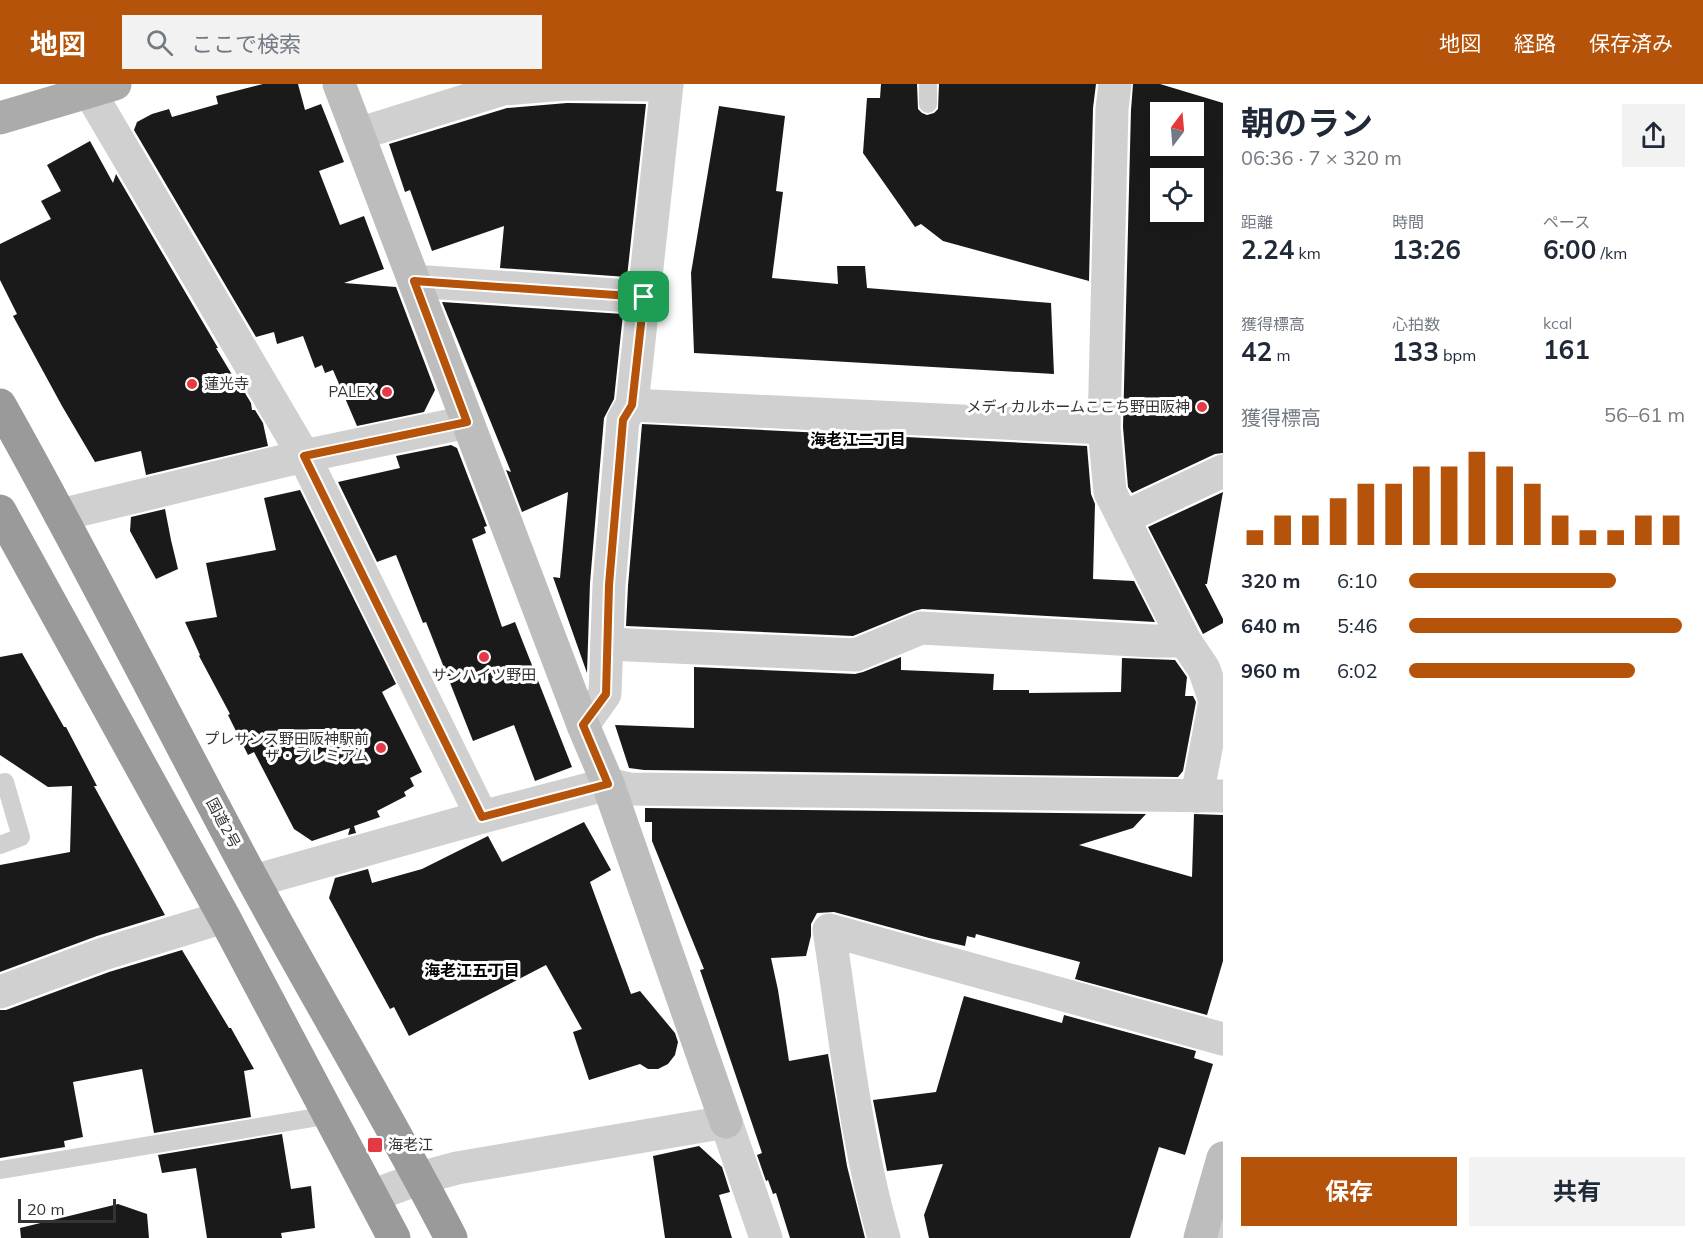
<!DOCTYPE html>
<html lang="ja">
<meta charset="utf-8">
<style>
body{margin:0;font-family:Mulish,"Noto Sans JP",sans-serif;background:#f2f2f3;color:#1f2937;height:100vh;display:flex;flex-direction:column;font-size:22px;white-space:nowrap}
*{box-sizing:border-box;margin:0}
p{font-size:20px;color:#747a83}
.icon{flex:none;width:33px;height:33px;fill:none;stroke:currentColor;stroke-width:2;stroke-linecap:round;stroke-linejoin:round}
.map{position:relative;flex:1;overflow:hidden}
.drawer{display:flex;flex-direction:column;background:#fff;width:480px}
.drawer>*{flex:none}
.needle{width:39px;rotate:16deg}
.tools{position:absolute;left:1150px;top:18px;display:grid;gap:12px}
.tools a{display:grid;place-items:center;width:54px;height:54px;border-radius:0px;background:#fff;box-shadow:0 6px 24px #0002;font-size:30px}
.scale{position:absolute;left:18px;bottom:15px;width:98px;box-sizing:border-box;padding-left:6px;border:3px solid #333;border-top:0;font-size:16px;line-height:21px;white-space:nowrap;color:#333;-webkit-text-stroke:4px #fff;paint-order:stroke}
.pin{position:absolute;display:grid;place-items:center;width:51px;height:51px;color:#fff;margin:-26px;border-radius:12px;box-shadow:0 3px 9px #0006}
.round{display:grid;place-items:center;flex:none;width:63px;height:63px;border-radius:0px;background:#f2f2f3}
.summary{display:flex;align-items:center;justify-content:space-between;height:102px;padding:0 18px}
h1{font-size:33px;font-weight:700;line-height:45px}
.stats{display:grid;grid-template-columns:repeat(3,1fr);gap:9px;height:102px;padding:6px 18px}
.stats div{display:grid;align-content:center}
.stats b{font-size:26px;font-weight:700}
.stats small{font-size:16px;font-weight:400}
.stats p{font-size:16px}
.chart{height:168px;padding:12px 18px}
.chart p{display:flex;justify-content:space-between}
.chart svg{width:100%;height:108px;margin-top:6px;stroke:#b45309;stroke-width:6}
.primary-button{display:flex;gap:12px;margin-top:auto;padding:12px 18px}
.primary-button a{flex:1;height:69px;border-radius:0px;background:#b45309;color:#fff;font-size:24px;font-weight:700;line-height:69px;text-align:center}
.primary-button a+a{background:#f2f2f3;color:#1f2937}
ul{padding:0 18px;list-style:none;font-size:20px}
li{display:grid;grid-template-columns:96px 72px 1fr;align-items:center;height:45px}
li i{height:15px;border-radius:8px;background:#b45309}
header{display:flex;align-items:center;gap:36px;box-sizing:border-box;height:84px;padding:0 30px;background:#b45309;color:#fff}
header strong{font-size:28px}
nav{display:flex;gap:33px;margin-inline-start:auto;font-size:21px}
.search{width:420px;height:54px;background:#f2f2f3;display:flex;align-items:center;gap:15px;box-sizing:border-box;padding:0 21px;border-radius:0px;color:#747a83;font-size:22px}
main{display:flex;flex:1;min-height:0}
.map>svg:first-child{display:block}
.building{fill:#1a1a1a;fill-rule:evenodd}
.lines{fill:none;stroke-linecap:round;stroke-linejoin:round}
.lane{stroke:#d0d0d0;stroke-width:18}
.street{stroke:#d0d0d0;stroke-width:33}
.secondary{stroke:#bdbdbd;stroke-width:33}
.primary{stroke:#ababab;stroke-width:33}
.highway{stroke:#9a9a9a;stroke-width:33}
.route-casing{stroke:#fff;stroke-width:12}
.route{stroke:#b45309;stroke-width:8}
.poi-dot{fill:#e63946;stroke:#fff;stroke-width:2}
.labels{text-anchor:middle;stroke-width:6;stroke-linejoin:round;paint-order:stroke}
.poi-label{font-size:15px;fill:#333;stroke:#fff;text-anchor:end}
.street-label{font-size:15px;fill:#333;stroke:#fff}
.neighbourhood-label{font-size:16px;font-weight:bold;fill:#000;stroke:#fff}
</style>
<header>
<strong>地図</strong>
<div class="search"><svg class="icon" aria-label="search" viewBox="0 0 24 24"><circle cx="10" cy="10" r="6"/><path d="M15 15l6 6"/></svg>ここで検索</div>
<nav><a>地図</a><a>経路</a><a>保存済み</a></nav>
</header>
<main>
<div class="map">
<svg width="1223" height="1154" viewBox="0 0 1223 1154">
<rect width="100%" height="100%" fill="#fff"/>
<!-- building -->
<g class="building">
<polygon points="263,0 298,0 305,26 321,20 344,78 319,87 340,141 364,132 384,185 344,199 396,203 435,306 424,328 357,342 333,286 325,289 322,281 315,284 303,252 277,260 274,248 256,253 134,46 137,38 152,30 169,25 172,33 218,20 216,12"/>
<polygon points="881,0 917,0 918,25 922,29 927,31 934,29 938,25 939,0 1096,0 1093,24 1089,197 943,157 921,140 915,143 863,69 867,14 880,14"/>
<path d="M1133,0H1160L1223,19V369L1215,370L1132,409L1128,403L1123,343L1131,26ZM1161,28H1194V62H1161ZM1161,94H1194V128H1161Z"/>
<polygon points="567,19 646,20 627,193 500,184 504,142 432,167 410,106 405,108 389,60 507,24"/>
<polygon points="719,22 785,32 776,107 783,108 772,194 838,200 837,182 865,182 867,204 1051,219 1054,290 694,269 691,189"/>
<polygon points="90,57 113,99 116,90 218,264 216,264 243,309 245,309 251,319 252,326 255,326 263,339 268,362 146,391 141,367 95,378 62,322 13,232 17,230 0,196 0,160 51,135 41,117 61,107 47,81"/>
<polygon points="442,218 623,230 614,315 604,334 590,499 587,589 553,493 560,494 568,408 522,428 506,386 511,388"/>
<polygon points="642,340 1087,362 1091,410 1095,420 1093,495 1134,497 1155,538 922,525 914,527 853,552 626,542 628,502"/>
<polygon points="451,361 457,364 487,442 484,443 486,449 472,455 502,543 515,538 572,683 535,697 514,641 473,657 426,538 423,539 396,471 377,478 338,398 400,384 396,372"/>
<polygon points="300,406 396,600 382,608 422,688 410,694 414,702 404,708 406,712 377,727 380,733 354,742 356,749 348,751 350,744 312,757 294,745 254,668 248,671 228,631 230,630 199,572 200,571 185,538 217,533 206,479 276,466 264,414"/>
<polygon points="1223,408 1207,500 1205,500 1223,535 1223,539 1203,550 1148,443"/>
<polygon points="165,425 171,456 178,485 156,495 130,447 131,433"/>
<polygon points="22,569 64,643 66,643 97,702 94,702 165,831 97,852 0,888 0,781 70,768 72,702 48,703 0,671 0,573"/>
<polygon points="901,573 901,586 994,590 993,606 1029,606 1029,609 1121,608 1122,574 1175,576 1187,593 1185,612 1193,612 1196,618 1183,687 1178,693 644,686 629,684 615,641 694,644 694,583 855,590 863,588"/>
<polygon points="645,724 1146,730 1133,744 1079,761 1192,793 1194,730 1223,731 1223,877 1207,931 1075,895 1080,878 976,850 975,854 967,852 965,862 929,854 834,828 817,829 811,840 811,852 806,872 771,874 778,906 789,977 828,970 847,1082 865,1154 790,1154 776,1109 773,1110 768,1096 766,1097 757,1071 762,1069 700,886 704,885 652,757 652,738 645,738"/>
<polygon points="584,738 611,786 590,798 631,910 640,907 675,949 678,958 675,971 668,980 658,985 648,985 640,980 589,996 573,948 582,945 546,881 409,952 394,923 390,925 329,814 335,794 368,785 372,799 422,785 488,752 502,778"/>
<polygon points="182,866 229,944 231,944 254,985 244,987 251,1033 154,1049 142,985 73,998 83,1053 64,1057 65,1063 0,1074 0,926 6,926 109,888"/>
<polygon points="964,912 1062,939 1064,931 1196,967 1194,974 1213,980 1185,1071 1159,1063 1130,1154 929,1154 924,1131 943,1080 887,1087 873,1016 936,1008"/>
<polygon points="282,1050 291,1105 311,1102 315,1144 281,1149 282,1154 207,1154 196,1084 162,1089 158,1071"/>
<polygon points="699,1062 722,1083 730,1108 719,1111 732,1154 665,1154 653,1072"/>
<polygon points="118,1120 147,1130 149,1154 21,1154 20,1144"/>
</g>
<g class="lines">
<!-- lane -->
<g class="lane">
<polyline points="928,20 928,0"/>
<polyline points="0,699 5,698 21,753 0,761"/>
<polyline points="0,1086 330,1031"/>
</g>
<!-- street -->
<g class="street">
<polyline points="1115,0 1112,25 1104,344 1110,408 1185,557 1204,585 1215,617 1197,712"/>
<polyline points="89,7 304,372 482,733"/>
<polyline points="358,50 503,5 566,0 667,1"/>
<polyline points="414,197 644,213"/>
<polyline points="632,321 1104,344"/>
<polyline points="60,431 304,372 467,338"/>
<polyline points="1123,434 1223,387"/>
<polyline points="607,560 856,571 921,544 1153,557 1185,557"/>
<polyline points="583,641 605,610 609,501 623,336 632,321 667,0"/>
<polyline points="254,797 482,733 608,700 630,705 1223,712"/>
<polyline points="0,908 103,870 224,833"/>
<polyline points="372,1112 420,1094 457,1084 726,1038 766,1154"/>
<polyline points="1203,1143 1223,1149"/>
<path d="M884,1154C855,1054 845,949 829,846L1223,955"/>
</g>
<!-- secondary -->
<g class="secondary">
<polyline points="339,0 583,641 608,700 726,1038"/>
<polyline points="1200,1154 1223,1074"/>
</g>
<!-- primary -->
<polyline class="primary" points="0,34 115,0"/>
<!-- highway -->
<g class="highway">
<path d="M0,321C88,477 168,638 253,796C318,916 388,1032 451,1154"/>
<polyline points="0,427 224,833 394,1154"/>
</g>
</g>
<g class="lines">
<!-- route casing -->
<g class="route-casing">
<polygon id="route" points="414,197 644,213 632,321 623,336 609,501 606,610 583,641 608,700 482,733 304,372 467,338"/>
</g>
<!-- route -->
<use href="#route" class="route"/>
</g>
<!-- markers -->
<g class="poi-dot">
<circle cx="192" cy="300" r="6"/>
<circle cx="387" cy="308" r="6"/>
<circle cx="1202" cy="323" r="6"/>
<circle cx="484" cy="573" r="6"/>
<circle cx="381" cy="664" r="6"/>
<rect x="367" y="1053" width="16" height="16" rx="3"/>
</g>
<g class="labels">
<!-- poi labels -->
<g class="poi-label">
<text x="204" y="305" text-anchor="start">蓮光寺</text>
<text x="375" y="313">PALEX</text>
<text x="1190" y="328">メディカルホームここち野田阪神</text>
<text x="484" y="596" text-anchor="middle">サンハイツ野田</text>
<text x="369" y="660">プレサンス野田阪神駅前<tspan x="369" dy="17">ザ・プレミアム</tspan></text>
<text x="388" y="1066" text-anchor="start">海老江</text>
</g>
<!-- street labels -->
<g class="street-label">
<text transform="translate(223 739) rotate(62)" y="5">国道2号</text>
</g>
<!-- neighbourhood labels -->
<g class="neighbourhood-label">
<text x="858" y="361">海老江二丁目</text>
<text x="472" y="892">海老江五丁目</text>
</g>
</g>
</svg>
<div class="tools">
<a><svg class="needle" viewBox="-14 -14 28 28"><path d="M0-13l5 13h-10z" fill="#e53935"/><path d="M0 13l5-13h-10z" fill="#747a83"/></svg></a>
<a><svg class="icon" aria-label="locate" viewBox="0 0 24 24"><circle cx="12" cy="12" r="6"/><path d="M12 2v4M12 18v4M2 12h4M18 12h4"/></svg></a>
</div>
<div class="scale">20 m</div>
<div class="pin" style="left:644px;top:213px;background:#1e9e55"><svg class="icon" aria-label="arrive" viewBox="0 0 24 24"><path d="M6 21V4h12l-3 4 3 4H6"/></svg></div>
</div>
<section class="drawer">
<div class="summary"><div><h1>朝のラン</h1><p>06:36 · 7 × 320 m</p></div><a class="round"><svg class="icon" aria-label="share" viewBox="0 0 24 24"><path d="M12 15V3M7 8l5-5 5 5M5 13v7h14v-7"/></svg></a></div>
<div class="stats">
<div><p>距離</p><b>2.24<small> km</small></b></div>
<div><p>時間</p><b>13:26</b></div>
<div><p>ペース</p><b>6:00<small> /km</small></b></div>
</div>
<div class="stats">
<div><p>獲得標高</p><b>42<small> m</small></b></div>
<div><p>心拍数</p><b>133<small> bpm</small></b></div>
<div><p>kcal</p><b>161</b></div>
</div>
<div class="chart"><p><span>獲得標高</span>56–61 m</p>
<svg viewBox="0 0 160 44" preserveAspectRatio="none"><path d="M5 44V38M15 44V32M25 44V32M35 44V25M45 44V19M55 44V19M65 44V12M75 44V12M85 44V6M95 44V12M105 44V19M115 44V32M125 44V38M135 44V38M145 44V32M155 44V32"/></svg>
</div>
<ul>
<li><b>320 m</b>6:10<i style="width:75%"></i></li>
<li><b>640 m</b>5:46<i style="width:99%"></i></li>
<li><b>960 m</b>6:02<i style="width:82%"></i></li>
</ul>
<div class="primary-button"><a>保存</a><a>共有</a></div>
</section>
</main>
